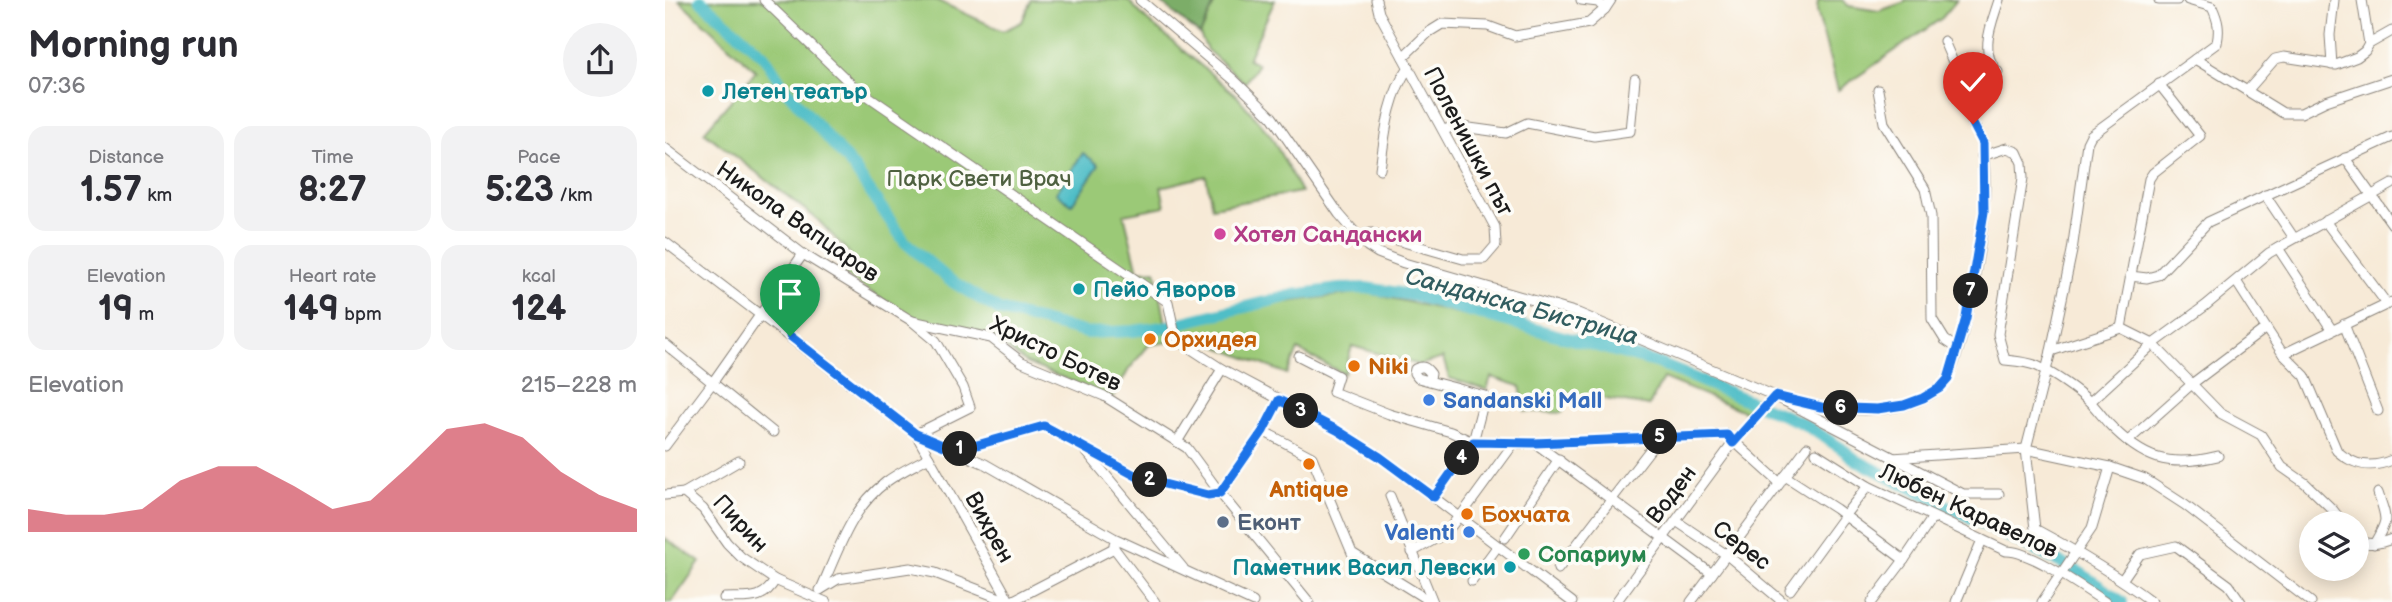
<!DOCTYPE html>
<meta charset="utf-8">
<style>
body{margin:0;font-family:"Balsamiq Sans",sans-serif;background:#f2f2f3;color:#2b2b33;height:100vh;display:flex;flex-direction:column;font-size:26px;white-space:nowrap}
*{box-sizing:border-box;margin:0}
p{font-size:23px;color:#7c7c81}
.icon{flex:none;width:38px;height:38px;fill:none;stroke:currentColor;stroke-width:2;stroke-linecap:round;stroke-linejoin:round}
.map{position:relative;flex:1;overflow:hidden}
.details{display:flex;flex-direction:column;background:#fff;width:665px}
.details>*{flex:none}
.tools{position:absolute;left:1634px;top:511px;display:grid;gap:14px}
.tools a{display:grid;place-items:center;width:70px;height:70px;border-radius:50%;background:#fff;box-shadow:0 4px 18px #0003;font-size:35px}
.pin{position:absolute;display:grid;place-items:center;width:60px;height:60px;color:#fff;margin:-72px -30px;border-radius:50% 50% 50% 0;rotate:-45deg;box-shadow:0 0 7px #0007}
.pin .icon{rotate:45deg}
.km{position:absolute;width:35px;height:35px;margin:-18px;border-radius:50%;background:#222;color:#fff;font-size:19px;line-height:35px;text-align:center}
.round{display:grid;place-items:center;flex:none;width:74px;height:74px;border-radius:37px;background:#f2f2f3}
.headline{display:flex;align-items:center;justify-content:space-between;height:119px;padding:0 28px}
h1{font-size:38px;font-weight:700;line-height:52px}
.metrics{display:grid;grid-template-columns:repeat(3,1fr);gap:10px;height:119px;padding:7px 28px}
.metrics div{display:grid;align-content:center;border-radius:18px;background:#f2f2f3;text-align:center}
.metrics b{font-size:35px;font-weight:700}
.metrics small{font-size:19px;font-weight:400}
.metrics p{font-size:19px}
.chart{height:196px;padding:14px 28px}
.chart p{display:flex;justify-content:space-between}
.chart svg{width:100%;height:126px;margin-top:7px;fill:#d1495b;opacity:.7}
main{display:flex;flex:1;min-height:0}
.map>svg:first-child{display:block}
.green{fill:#9bc977;stroke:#5c724a;stroke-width:2}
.forest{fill:#7cad68;stroke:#4c6442;stroke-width:2}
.water{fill:#50bec7;stroke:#366d72;stroke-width:2}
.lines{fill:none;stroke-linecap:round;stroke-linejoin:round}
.river{stroke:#50bec7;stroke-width:12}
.minor-casing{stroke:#8a837a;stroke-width:11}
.minor{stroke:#fff;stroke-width:9}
.route-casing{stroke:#fff;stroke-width:14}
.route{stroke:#1a73e8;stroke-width:9}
.culture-dot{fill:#0f9aa8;stroke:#fdfcf7;stroke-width:2.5}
.hotel-dot{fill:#d1479c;stroke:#fdfcf7;stroke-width:2.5}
.food-dot{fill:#e8710a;stroke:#fdfcf7;stroke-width:2.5}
.shop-dot{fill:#3f7fe0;stroke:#fdfcf7;stroke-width:2.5}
.service-dot{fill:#5c6f8a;stroke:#fdfcf7;stroke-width:2.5}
.leisure-dot{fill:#2e9e5b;stroke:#fdfcf7;stroke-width:2.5}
.labels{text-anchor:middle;stroke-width:7;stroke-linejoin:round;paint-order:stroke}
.culture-label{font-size:23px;font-weight:bold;fill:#0d838f;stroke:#fdfcf7;text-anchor:start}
.street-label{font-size:23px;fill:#1c1c1c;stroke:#fdfcf7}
.park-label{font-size:23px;fill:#4f6140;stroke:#fdfcf7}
.hotel-label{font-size:23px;font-weight:bold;fill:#b23c85;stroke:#fdfcf7;text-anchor:start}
.food-label{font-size:23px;font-weight:bold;fill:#c56008;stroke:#fdfcf7;text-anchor:start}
.shop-label{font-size:23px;font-weight:bold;fill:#366cbe;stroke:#fdfcf7;text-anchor:start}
.service-label{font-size:23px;font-weight:bold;fill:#4e5e75;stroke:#fdfcf7;text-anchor:start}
.leisure-label{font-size:23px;font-weight:bold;fill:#27864d;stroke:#fdfcf7;text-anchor:start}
.water-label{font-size:24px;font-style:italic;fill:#315d60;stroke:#fdfcf7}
</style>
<main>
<section class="details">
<div class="headline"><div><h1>Morning run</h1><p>07:36</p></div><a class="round"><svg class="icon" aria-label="share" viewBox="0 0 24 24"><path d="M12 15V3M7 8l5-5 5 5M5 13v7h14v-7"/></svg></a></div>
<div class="metrics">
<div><p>Distance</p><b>1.57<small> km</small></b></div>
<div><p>Time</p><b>8:27</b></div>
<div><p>Pace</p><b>5:23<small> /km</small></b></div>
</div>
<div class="metrics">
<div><p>Elevation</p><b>19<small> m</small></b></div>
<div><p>Heart rate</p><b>149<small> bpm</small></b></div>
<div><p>kcal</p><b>124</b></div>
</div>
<div class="chart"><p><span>Elevation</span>215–228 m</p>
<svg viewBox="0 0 160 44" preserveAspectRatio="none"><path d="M0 44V36L10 38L20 38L30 36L40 26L50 21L60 21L70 28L80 36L90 33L100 21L110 8L120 6L130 11L140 23L150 31L160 36V44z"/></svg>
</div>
</section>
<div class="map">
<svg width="1727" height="602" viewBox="0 0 1727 602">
<rect width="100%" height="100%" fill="#fdfcf7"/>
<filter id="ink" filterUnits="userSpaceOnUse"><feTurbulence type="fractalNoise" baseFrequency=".0143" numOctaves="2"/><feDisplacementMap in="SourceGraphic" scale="14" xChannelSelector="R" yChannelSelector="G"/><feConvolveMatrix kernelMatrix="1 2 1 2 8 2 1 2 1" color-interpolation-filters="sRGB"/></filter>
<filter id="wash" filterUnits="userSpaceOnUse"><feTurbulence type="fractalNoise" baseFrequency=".00686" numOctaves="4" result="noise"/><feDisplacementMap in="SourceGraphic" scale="28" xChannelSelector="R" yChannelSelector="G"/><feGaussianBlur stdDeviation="1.57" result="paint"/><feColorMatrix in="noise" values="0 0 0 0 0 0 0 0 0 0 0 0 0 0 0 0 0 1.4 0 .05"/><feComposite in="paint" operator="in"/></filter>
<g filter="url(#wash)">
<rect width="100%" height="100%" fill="#f7ead7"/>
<!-- green -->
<g class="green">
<polygon points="14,0 271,0 338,31 357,22 366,0 463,0 482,20 572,96 606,136 636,192 547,207 541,176 496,187 500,206 459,214 473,271 491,270 504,342 484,345 464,369 448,398 361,363 326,336 245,318 180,275 186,255 152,219 39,132 91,71"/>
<polygon points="551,0 610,0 583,59 593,64 580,83 542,50 535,35"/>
<polygon points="1153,0 1177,0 1184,6 1214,11 1240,2 1240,0 1292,0 1277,18 1173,90 1152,11"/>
<polygon points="699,292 859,328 1001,370 1093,406 1086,414 998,378 984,406 903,393 897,413 860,411 855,386 826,377 822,390 784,378 778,358 754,365 687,346 679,374 633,350 622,374 528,337 513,339 512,326 590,306"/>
<polygon points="0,538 35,562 7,602 0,602"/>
</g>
<!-- forest -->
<polygon class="forest" points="493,0 551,0 535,35"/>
<!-- water -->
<polygon class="water" points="418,153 434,165 407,204 391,193"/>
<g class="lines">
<!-- river -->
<polyline class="river" points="35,0 99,56 118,86 188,167 240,242 283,279 334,310 422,333 468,331 499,327 629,295 674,289 701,288 747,295 993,363 1137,423 1176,448 1191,460 1414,572 1457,602"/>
</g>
</g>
<g filter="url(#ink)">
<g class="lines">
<!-- minor casing -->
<g class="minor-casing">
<g id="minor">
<polyline points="99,0 187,85 503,302 510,335 514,341 557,369 672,430 714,456 907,602"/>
<polyline points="475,0 569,80 607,117 674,214 702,246 713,253 739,263 913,313 1110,396 1298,494 1334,494"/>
<polyline points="1494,0 1512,0"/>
<polyline points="1697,0 1704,44"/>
<polyline points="940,9 946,0"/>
<polyline points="738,57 764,32 777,24 823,26 850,36 924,23 940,9 933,2 916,0"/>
<polyline points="1530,59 1618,113 1636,113 1661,101 1727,79"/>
<polyline points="1667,65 1665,35 1669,0"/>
<path d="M1333,72C1313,52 1327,23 1334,0"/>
<polyline points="1213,90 1219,123 1260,189 1266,216 1267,319 1280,340 1292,348"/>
<polyline points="1582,91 1610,59 1619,57 1671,65 1692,57 1700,51 1704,44 1727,31"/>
<polyline points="779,130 790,126 841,133 862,123 929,136 965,131 970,79"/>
<polyline points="0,148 138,254 247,321 271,341 298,387 305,407 251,434"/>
<path d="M1317,156L1342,148L1352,152L1357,163L1358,178L1333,334L1340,360C1350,361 1363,362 1372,366C1389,374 1411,389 1425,402C1431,408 1437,416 1443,423C1478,460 1504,468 1553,456"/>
<polyline points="1680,158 1727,224"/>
<path d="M715,169C720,135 723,96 744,67"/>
<polyline points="1600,195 1629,238"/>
<polyline points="1660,221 1722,304"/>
<polyline points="696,239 701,234 707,233 798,259 819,259 831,245 830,227 714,13 711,0"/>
<polyline points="0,242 251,434 320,464 449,538 588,602"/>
<polyline points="1613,248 1667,330"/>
<polyline points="1465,276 1482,278 1493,275 1543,222 1727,137"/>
<polyline points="1571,281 1601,328"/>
<polyline points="247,321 326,338 357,362 439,396 522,448 555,493 644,602"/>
<polyline points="1679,324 1713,411"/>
<polyline points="1456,328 1484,179 1488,173 1535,136 1494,84"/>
<polyline points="0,344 108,432"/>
<polyline points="1386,351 1456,328 1488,344 1555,413 1596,435 1617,467 1640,483 1668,510 1678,523"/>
<path d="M1618,354L1640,376L1672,451C1689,466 1706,469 1727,460"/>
<polyline points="634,356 673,376 668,392 724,414 786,432 808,442 870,443 1062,435 1115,483 1026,602"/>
<path d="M764,381L766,374C761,367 758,365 750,369L749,373L753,378L820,396L808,442L769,497"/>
<path d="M1125,400C1171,411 1235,420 1275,388C1297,370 1317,241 1319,209C1321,188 1320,166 1318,145C1317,137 1310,129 1307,121C1305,113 1304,104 1301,95C1296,77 1286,59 1279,41"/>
<polyline points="1425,402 1488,344 1540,306 1604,253 1727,184"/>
<polyline points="598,431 647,457 687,553 766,602"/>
<polyline points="251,434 345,602"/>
<polyline points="1463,441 1528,383 1601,328 1618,354 1727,302"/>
<polyline points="512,442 557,369"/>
<polyline points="870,443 1047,574"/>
<polyline points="0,446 48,382 138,254"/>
<polyline points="420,450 518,568"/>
<polyline points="291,451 379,426 475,477 543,495 555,493 598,431 614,400"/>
<path d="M1151,453L1203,486L1341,551C1365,550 1418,588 1440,602"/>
<polyline points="1227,458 1361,449 1445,467 1480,479 1520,505 1646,602"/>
<polyline points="1120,476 1171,509 1239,560"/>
<polyline points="1118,479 1142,447"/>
<polyline points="19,493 74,461"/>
<polyline points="0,495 19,493 38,509 62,543 76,557 110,580 161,602"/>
<polyline points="725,496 768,602"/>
<polyline points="795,517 849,443"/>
<polyline points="1011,521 1062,555 1118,602"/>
<polyline points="840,538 894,459"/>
<path d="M1692,539C1703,547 1716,543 1727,539"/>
<polyline points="449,544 449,548 490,602"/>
<path d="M1709,544C1724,519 1722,520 1713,493"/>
<polyline points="747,552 781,533 791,520"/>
<polyline points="893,569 994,438"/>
<polyline points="1457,580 1475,554 1511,546 1564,585 1576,602"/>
<polyline points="807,581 832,547"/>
<path d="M156,589C173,551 186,508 221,482C234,472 250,465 264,457"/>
<polyline points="155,590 173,579 245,568 270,573 345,602"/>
<polyline points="1125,590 1179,516 1203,486"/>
<path d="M59,598C82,597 98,602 110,580"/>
<polyline points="345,602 449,548"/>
<polyline points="951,602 1068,443 1110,396"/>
<polyline points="1207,602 1239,560 1268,517"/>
<polyline points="1291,602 1317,540"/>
<polyline points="1377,602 1427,528 1445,467"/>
<path d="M1487,602C1450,574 1411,551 1370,529L1361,449L1386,351L1407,251L1422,143L1426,135L1552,43C1555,29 1553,20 1547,7L1523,0"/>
</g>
</g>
<!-- minor -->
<use href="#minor" class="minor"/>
</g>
</g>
<g class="lines" filter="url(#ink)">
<!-- route casing -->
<g class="route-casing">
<polyline id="route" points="125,336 251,434 291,451 379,426 475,478 543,495 555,493 598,431 614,400 672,430 715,457 769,497 808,442 870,443 1062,435 1068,443 1110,396 1156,407 1212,409 1239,405 1258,398 1275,388 1283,379 1301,318 1319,212 1318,143 1308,124"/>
</g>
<!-- route -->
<use href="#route" class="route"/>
</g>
<!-- markers -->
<g class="culture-dot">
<circle cx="43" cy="91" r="7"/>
<circle cx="414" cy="289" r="7"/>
<circle cx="845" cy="567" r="7"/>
</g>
<circle class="hotel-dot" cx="555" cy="234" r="7"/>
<g class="food-dot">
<circle cx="485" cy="339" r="7"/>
<circle cx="689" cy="366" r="7"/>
<circle cx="644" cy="464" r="7"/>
<circle cx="802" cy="514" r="7"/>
</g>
<g class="shop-dot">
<circle cx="764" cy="400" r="7"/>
<circle cx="804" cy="532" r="7"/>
</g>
<circle class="service-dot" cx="558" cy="522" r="7"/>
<circle class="leisure-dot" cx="859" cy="554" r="7"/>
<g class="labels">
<!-- culture labels -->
<g class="culture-label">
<text x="57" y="99">Летен театър</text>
<text x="428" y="297">Пейо Яворов</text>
<text x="831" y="575" text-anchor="end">Паметник Васил Левски</text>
</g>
<!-- street labels -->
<g class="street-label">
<text transform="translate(804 141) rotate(62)" y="8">Поленишки път</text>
<text transform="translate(133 221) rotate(35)" y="8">Никола Вапцаров</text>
<text transform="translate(391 353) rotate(26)" y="8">Христо Ботев</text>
<text transform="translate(1006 494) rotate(-53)" y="8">Воден</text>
<text transform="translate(1304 510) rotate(25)" y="8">Любен Каравелов</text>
<text transform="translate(76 523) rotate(47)" y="8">Пирин</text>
<text transform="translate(325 527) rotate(61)" y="8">Вихрен</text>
<text transform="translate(1077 545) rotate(37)" y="8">Серес</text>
</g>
<!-- park labels -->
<g class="park-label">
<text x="314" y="186">Парк Свети Врач</text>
</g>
<!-- hotel labels -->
<g class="hotel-label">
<text x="569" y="242">Хотел Сандански</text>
</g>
<!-- food labels -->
<g class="food-label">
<text x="499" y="347">Орхидея</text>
<text x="703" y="374">Niki</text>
<text x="644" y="497" text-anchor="middle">Antique</text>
<text x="816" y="522">Бохчата</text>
</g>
<!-- shop labels -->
<g class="shop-label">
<text x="778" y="408">Sandanski Mall</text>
<text x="790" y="540" text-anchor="end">Valenti</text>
</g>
<!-- service labels -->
<g class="service-label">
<text x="572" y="530">Еконт</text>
</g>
<!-- leisure labels -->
<g class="leisure-label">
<text x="873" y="562">Сопариум</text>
</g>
<!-- water labels -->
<g class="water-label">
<text transform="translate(857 306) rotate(15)" y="8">Санданска Бистрица</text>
</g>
</g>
</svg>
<div class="tools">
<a><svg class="icon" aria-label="layers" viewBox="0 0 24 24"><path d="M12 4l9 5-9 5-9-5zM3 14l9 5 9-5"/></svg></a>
</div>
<div class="pin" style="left:125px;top:336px;background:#1e9e55"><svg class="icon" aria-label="arrive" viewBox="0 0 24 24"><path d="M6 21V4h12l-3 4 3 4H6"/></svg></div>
<div class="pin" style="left:1308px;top:124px;background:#d93025"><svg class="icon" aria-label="check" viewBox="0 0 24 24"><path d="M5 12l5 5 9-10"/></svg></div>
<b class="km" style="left:295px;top:449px">1</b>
<b class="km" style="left:485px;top:480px">2</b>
<b class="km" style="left:636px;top:411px">3</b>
<b class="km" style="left:797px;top:458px">4</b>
<b class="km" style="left:995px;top:437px">5</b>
<b class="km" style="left:1176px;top:408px">6</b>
<b class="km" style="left:1306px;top:291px">7</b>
</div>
</main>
